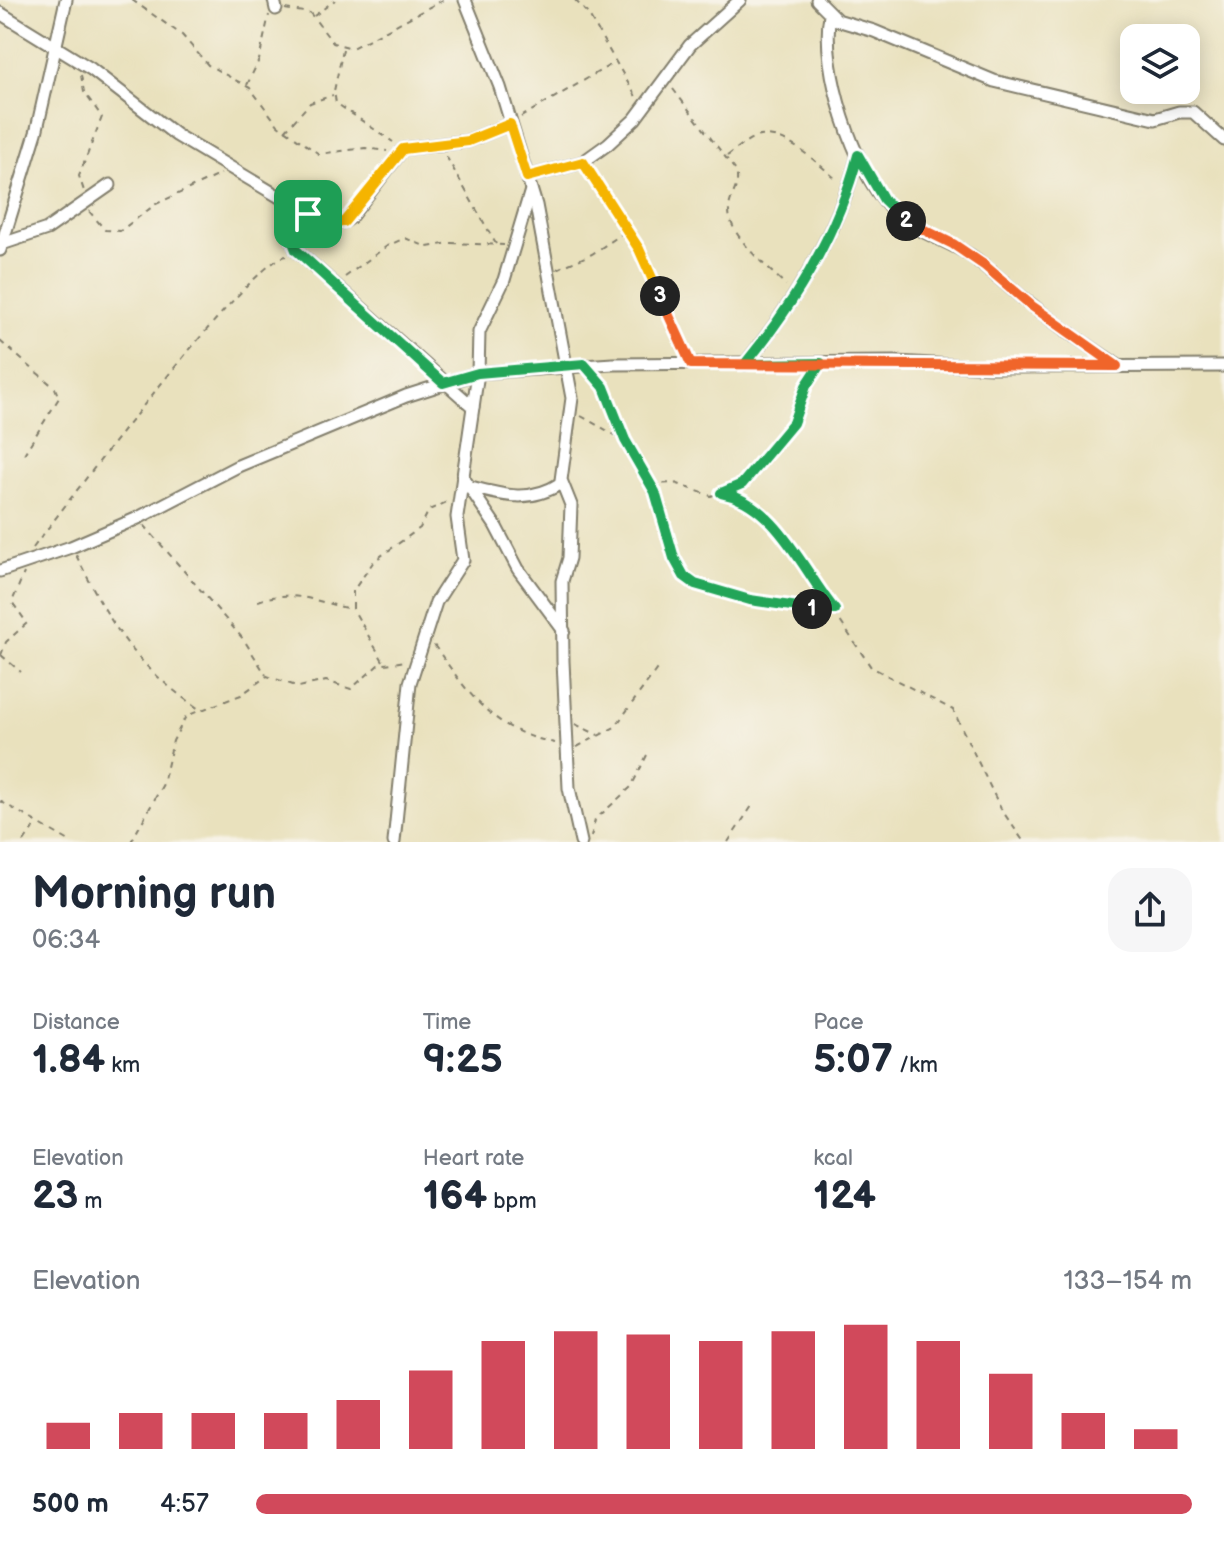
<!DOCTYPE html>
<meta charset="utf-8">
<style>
body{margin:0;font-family:"Balsamiq Sans",sans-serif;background:#f6f6f7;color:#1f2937;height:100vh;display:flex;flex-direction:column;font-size:30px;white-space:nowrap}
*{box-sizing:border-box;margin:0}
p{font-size:26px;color:#747a83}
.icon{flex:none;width:44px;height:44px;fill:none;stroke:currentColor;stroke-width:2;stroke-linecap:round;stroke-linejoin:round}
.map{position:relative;height:842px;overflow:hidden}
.drawer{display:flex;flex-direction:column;background:#fff;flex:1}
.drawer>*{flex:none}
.buttons{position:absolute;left:1120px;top:24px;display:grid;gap:16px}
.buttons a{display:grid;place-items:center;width:80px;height:80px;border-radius:16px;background:#fff;box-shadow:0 4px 20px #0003;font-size:40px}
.pin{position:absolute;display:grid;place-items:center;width:68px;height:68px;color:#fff;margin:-34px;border-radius:16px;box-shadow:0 4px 12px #0006}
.km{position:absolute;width:40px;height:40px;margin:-20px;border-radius:50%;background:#222;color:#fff;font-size:22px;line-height:40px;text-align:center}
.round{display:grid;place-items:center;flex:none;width:84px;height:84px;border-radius:24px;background:#f6f6f7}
.headline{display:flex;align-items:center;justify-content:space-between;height:136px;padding:0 32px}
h1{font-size:44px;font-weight:700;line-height:60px}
.figures{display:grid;grid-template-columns:repeat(3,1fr);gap:12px;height:136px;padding:8px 32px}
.figures div{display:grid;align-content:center}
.figures b{font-size:40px;font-weight:700}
.figures small{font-size:22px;font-weight:400}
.figures p{font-size:22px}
.chart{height:224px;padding:16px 32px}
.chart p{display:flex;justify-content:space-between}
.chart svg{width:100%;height:144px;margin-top:8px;stroke:#d1495b;stroke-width:6}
ul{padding:0 32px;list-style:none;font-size:26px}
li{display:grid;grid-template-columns:128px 96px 1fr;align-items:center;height:60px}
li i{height:20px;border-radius:10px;background:#d1495b}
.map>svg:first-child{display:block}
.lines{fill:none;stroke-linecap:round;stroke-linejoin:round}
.minor-casing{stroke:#827e6c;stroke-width:15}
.path{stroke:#827e6c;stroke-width:2;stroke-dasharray:6 6;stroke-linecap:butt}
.minor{stroke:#fff;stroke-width:11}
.split-1-casing{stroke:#fff;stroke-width:16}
.split-2-casing{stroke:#fff;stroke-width:16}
.split-3-casing{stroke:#fff;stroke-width:16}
.split-4-casing{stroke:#fff;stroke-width:16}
.split-1{stroke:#22a559;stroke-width:10}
.split-2{stroke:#22a559;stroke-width:10}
.split-3{stroke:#f0652b;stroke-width:10}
.split-4{stroke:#f5b400;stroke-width:10}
</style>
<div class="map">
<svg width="1224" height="842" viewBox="0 0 1224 842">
<rect width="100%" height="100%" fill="#f7f3e8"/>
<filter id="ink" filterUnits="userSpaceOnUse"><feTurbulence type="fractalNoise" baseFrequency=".0125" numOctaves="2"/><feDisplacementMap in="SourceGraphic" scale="16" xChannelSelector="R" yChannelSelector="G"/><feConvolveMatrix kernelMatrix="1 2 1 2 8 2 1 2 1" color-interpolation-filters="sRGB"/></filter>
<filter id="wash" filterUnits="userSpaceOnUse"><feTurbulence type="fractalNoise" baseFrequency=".006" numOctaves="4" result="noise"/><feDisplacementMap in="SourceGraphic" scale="32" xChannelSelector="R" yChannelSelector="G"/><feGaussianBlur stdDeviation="1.8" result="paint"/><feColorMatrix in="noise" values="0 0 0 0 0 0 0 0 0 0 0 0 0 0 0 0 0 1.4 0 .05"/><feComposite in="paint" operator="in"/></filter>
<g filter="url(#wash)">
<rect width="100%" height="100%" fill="#e9e1bd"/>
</g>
<g filter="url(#ink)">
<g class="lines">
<!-- minor casing -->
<g class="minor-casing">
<g id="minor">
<polyline points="274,0 276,9"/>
<polyline points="465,0 500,87 536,205 572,398 561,480 571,505 569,558 562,581 563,661 569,788 581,842"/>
<polyline points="817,0 837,20 874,31 994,81 1155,119 1179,112 1193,112 1224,140"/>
<path d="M0,13L91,69L176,135L308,214C323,220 336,229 350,218L403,149L468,141L510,124"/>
<path d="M830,15C820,68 854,170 891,209C912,231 945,239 970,255C992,270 1010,289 1032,305C1059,327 1088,345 1117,365"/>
<polyline points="527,177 583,162 608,144 635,119 690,45 740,0"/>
<polyline points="308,214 289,232 296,250 473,407"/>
<polyline points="2,244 47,229 110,185"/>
<polyline points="0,250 36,133 66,0"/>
<path d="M745,364C795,302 838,232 858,155"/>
<polyline points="464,479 495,525 518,569 564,631"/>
<path d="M471,487C504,496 531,503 561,483"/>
<polyline points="0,571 71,547 138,518 238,466 406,396 478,373 613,364 895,362 991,367 1224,366"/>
<polyline points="394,842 410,683 436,602 463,560 457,517 478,373 479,332 504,280 531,190"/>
</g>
</g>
<!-- path -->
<g class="path">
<polyline points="132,0 182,35 208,65 250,88 278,125 319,154 365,148 387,151"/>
<polyline points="575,0 588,14 638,100"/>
<polyline points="285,9 310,13 333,43 352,48 443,0"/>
<polyline points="314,16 335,0"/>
<polyline points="343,49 334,91 336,103 393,142"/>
<polyline points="81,75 84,92 102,117 79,176 84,191"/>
<polyline points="247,85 259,60 269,15"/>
<path d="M673,89L736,171C741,188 728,196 729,212C730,237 769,269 786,285"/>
<polyline points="521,117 612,64"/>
<polyline points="285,131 310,103 333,95"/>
<polyline points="446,156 496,244"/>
<path d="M727,156C736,150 749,137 760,136C788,133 818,164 837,180"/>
<polyline points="588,169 639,249 687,354"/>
<polyline points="89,211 105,230 120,231 156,204 221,174"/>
<polyline points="557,269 592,254 628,230"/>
<polyline points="345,277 387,246 405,238 427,247 450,243 504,245"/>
<polyline points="0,341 55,388 59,398 24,454"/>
<path d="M595,377C609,393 614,418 623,437C633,457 648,475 657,496C667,520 666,557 685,576C706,600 800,609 832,610"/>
<polyline points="581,416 624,440"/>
<polyline points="651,484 675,483 711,496 742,484 793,423 814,375"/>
<polyline points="721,493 745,502 786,541 871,667 953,710 1001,809 1024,842"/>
<polyline points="144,525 244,640 266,675"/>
<path d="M33,548C67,503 247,264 286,256"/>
<path d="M76,555C112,626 132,663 199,709"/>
<path d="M258,601C292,588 319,603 352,609"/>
<path d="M434,645C469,694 492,731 555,743"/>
<polyline points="1,655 6,642 27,623 12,602 24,573"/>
<polyline points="1,655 21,672"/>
<polyline points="383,661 353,609 353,591 374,561 420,528 429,510 447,502"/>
<polyline points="575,724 598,735"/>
<polyline points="577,747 615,727 659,666"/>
<polyline points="0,801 71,842"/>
<polyline points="591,837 595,820 631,787 648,753"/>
<polyline points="24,842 37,823"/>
<polyline points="131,842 163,784 173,741 186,716 241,695 267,676 299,687 326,681 351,689 378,665 406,661"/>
<polyline points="728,842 754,803"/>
</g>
<!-- minor -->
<use href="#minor" class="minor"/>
</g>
</g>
<g class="lines" filter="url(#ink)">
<!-- split-1 casing -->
<g class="split-1-casing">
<polyline id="split-1" points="308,214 289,232 296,250 443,383 478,373 584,364 604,387 625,440 655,492 674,558 684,576 695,584 750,600 812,609"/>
</g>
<!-- split-2 casing -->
<g class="split-2-casing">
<path id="split-2" d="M812,609L835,610C803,571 776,503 721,493L742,484L793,423L806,386L821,363L745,364C795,303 838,232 858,155L884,200L906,221"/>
</g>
<!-- split-3 casing -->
<g class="split-3-casing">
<polyline id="split-3" points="660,296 691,364 1117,366 1032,306 984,265 953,244 906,221"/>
</g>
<!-- split-4 casing -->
<g class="split-4-casing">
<polyline id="split-4" points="308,214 331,223 344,222 403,149 468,141 510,124 527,177 583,162 639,249 660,296"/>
</g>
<!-- split-1 -->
<use href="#split-1" class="split-1"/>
<!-- split-2 -->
<use href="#split-2" class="split-2"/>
<!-- split-3 -->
<use href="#split-3" class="split-3"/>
<!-- split-4 -->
<use href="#split-4" class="split-4"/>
</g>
</svg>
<div class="buttons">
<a><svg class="icon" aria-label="layers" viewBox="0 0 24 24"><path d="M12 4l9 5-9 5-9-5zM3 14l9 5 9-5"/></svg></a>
</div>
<div class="pin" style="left:308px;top:214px;background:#1e9e55"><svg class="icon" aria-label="arrive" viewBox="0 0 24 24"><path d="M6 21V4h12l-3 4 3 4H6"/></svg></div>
<b class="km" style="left:812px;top:609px">1</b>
<b class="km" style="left:906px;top:221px">2</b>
<b class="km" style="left:660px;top:296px">3</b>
</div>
<section class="drawer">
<div class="headline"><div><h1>Morning run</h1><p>06:34</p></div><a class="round"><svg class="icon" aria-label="share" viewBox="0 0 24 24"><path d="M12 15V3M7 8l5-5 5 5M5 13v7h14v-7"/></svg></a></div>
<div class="figures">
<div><p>Distance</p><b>1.84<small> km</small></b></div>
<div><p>Time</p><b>9:25</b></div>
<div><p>Pace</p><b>5:07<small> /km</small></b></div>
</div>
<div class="figures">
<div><p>Elevation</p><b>23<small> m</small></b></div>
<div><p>Heart rate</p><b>164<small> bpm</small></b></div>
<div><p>kcal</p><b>124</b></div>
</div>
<div class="chart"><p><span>Elevation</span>133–154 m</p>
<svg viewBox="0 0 160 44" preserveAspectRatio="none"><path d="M5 44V36M15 44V33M25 44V33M35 44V33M45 44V29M55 44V20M65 44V11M75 44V8M85 44V9M95 44V11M105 44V8M115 44V6M125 44V11M135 44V21M145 44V33M155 44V38"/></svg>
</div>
<ul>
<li><b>500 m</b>4:57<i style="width:100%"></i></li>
</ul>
</section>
